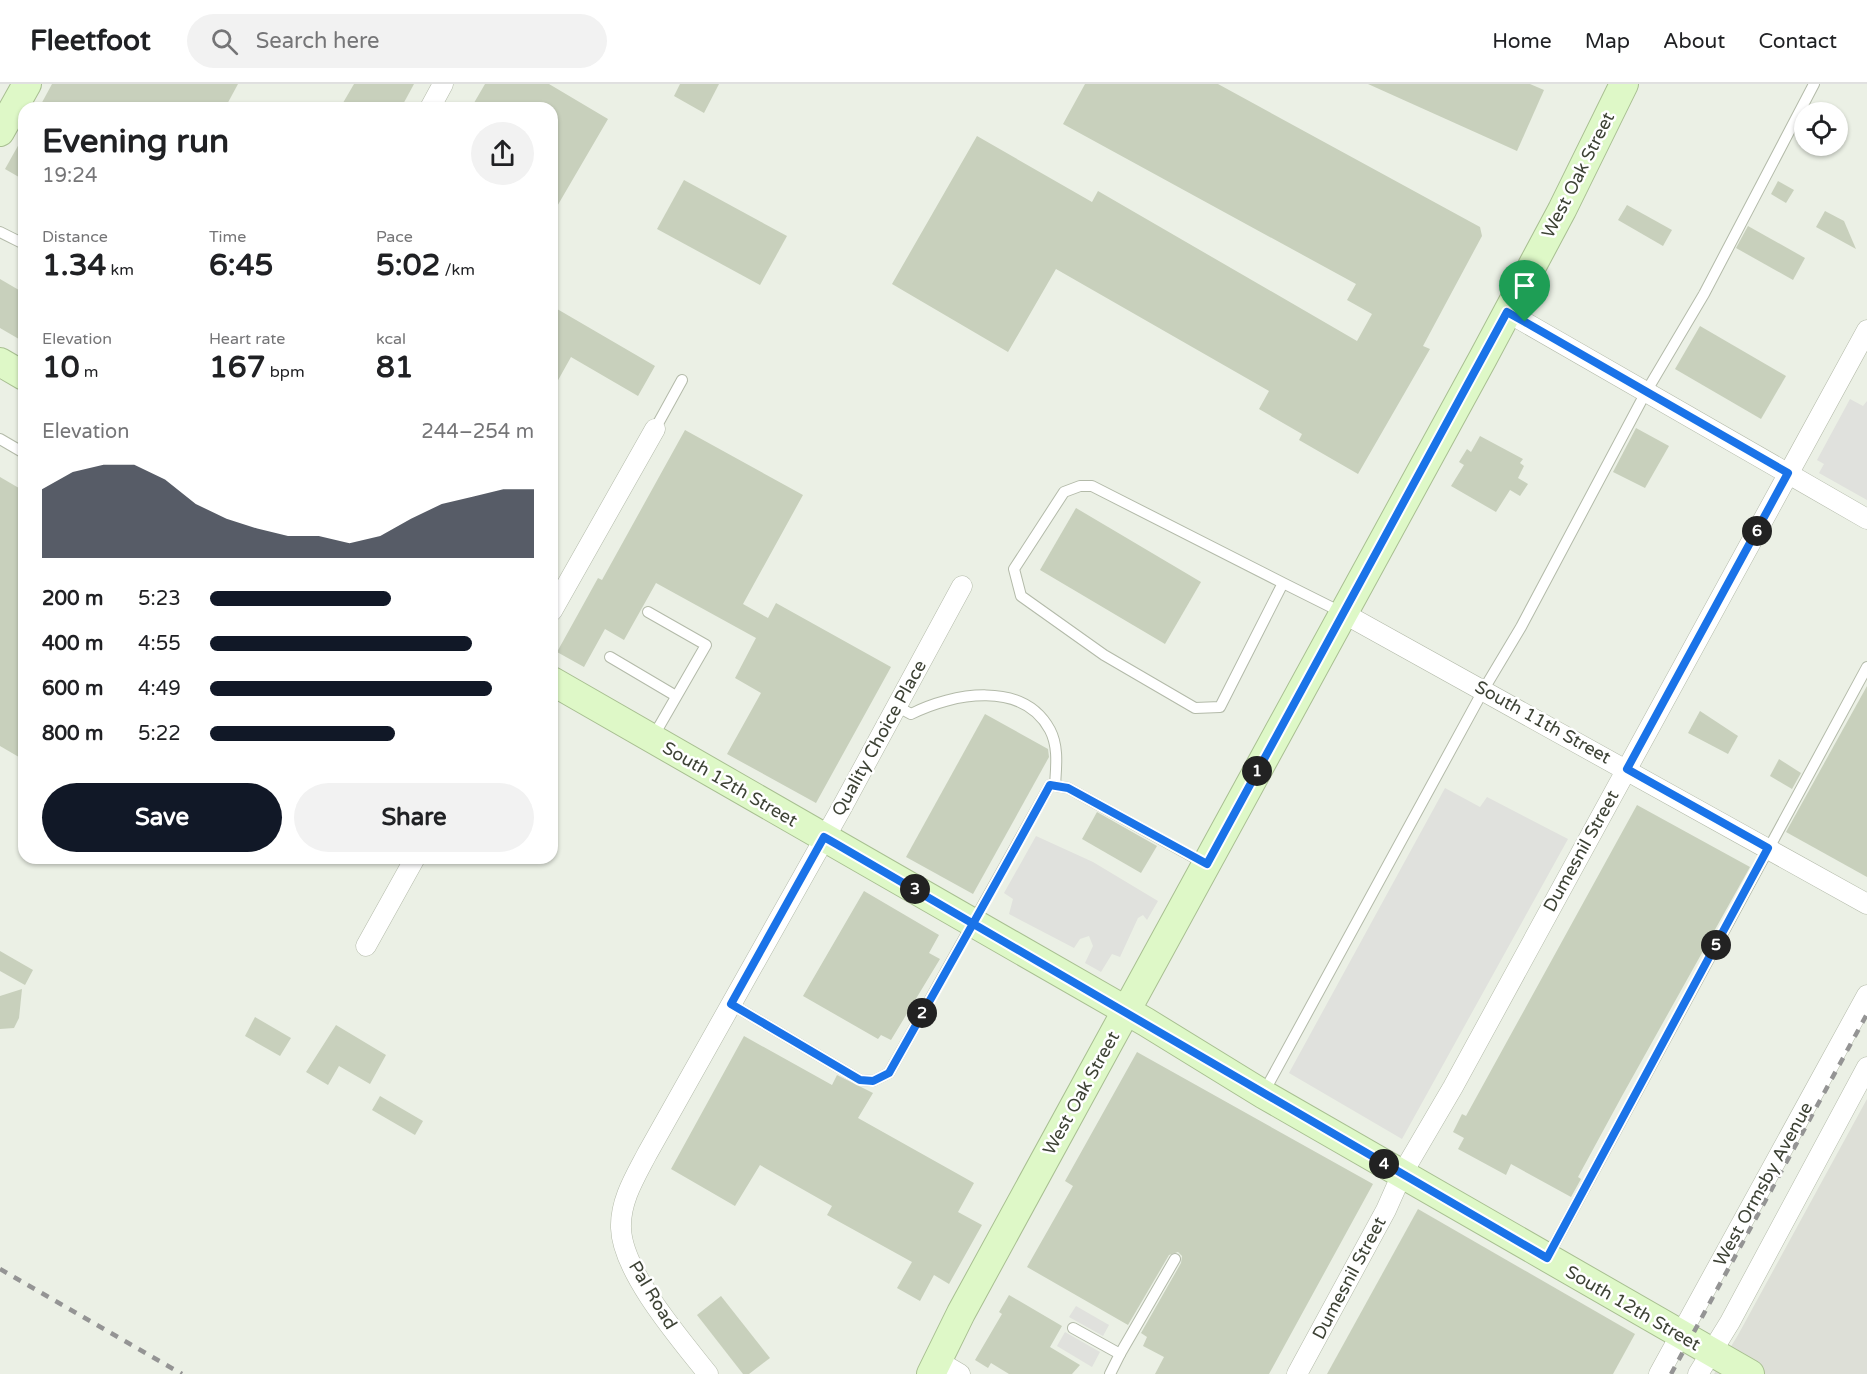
<!DOCTYPE html>
<meta charset="utf-8">
<style>
body{margin:0;font-family:"Varela Round",sans-serif;background:#f2f2f2;color:#202124;height:100vh;display:flex;flex-direction:column;font-size:22px;white-space:nowrap}
*{box-sizing:border-box;margin:0}
p{font-size:20px;color:#757577}
.icon{flex:none;width:33px;height:33px;fill:none;stroke:currentColor;stroke-width:2;stroke-linecap:round;stroke-linejoin:round}
.map{position:relative;flex:1;overflow:hidden}
.details{position:absolute;left:18px;top:18px;width:540px;height:762px;display:flex;flex-direction:column;background:#fff;border-radius:18px;box-shadow:0 2px 4px #0004}
.details>*{flex:none}
.controls{position:absolute;left:1794px;top:18px;display:grid;gap:12px}
.controls a{display:grid;place-items:center;width:54px;height:54px;border-radius:50%;background:#fff;box-shadow:0 2px 4px #0004;font-size:30px}
.pin{position:absolute;display:grid;place-items:center;width:51px;height:51px;color:#fff;margin:-62px -26px;border-radius:50% 50% 50% 0;rotate:-45deg;box-shadow:0 0 6px #0007}
.pin .icon{rotate:45deg}
.km{position:absolute;width:30px;height:30px;margin:-15px;border-radius:50%;background:#222;color:#fff;font-size:16px;line-height:30px;text-align:center}
.round{display:grid;place-items:center;flex:none;width:63px;height:63px;border-radius:32px;background:#f2f2f2}
.headline{display:flex;align-items:center;justify-content:space-between;height:102px;padding:0 24px}
h1{font-size:33px;font-weight:700;line-height:45px}
.metrics{display:grid;grid-template-columns:repeat(3,1fr);gap:9px;height:102px;padding:6px 24px}
.metrics div{display:grid;align-content:center}
.metrics b{font-size:30px;font-weight:700}
.metrics small{font-size:16px;font-weight:400}
.metrics p{font-size:16px}
.chart{height:168px;padding:12px 24px}
.chart p{display:flex;justify-content:space-between}
.chart svg{width:100%;height:108px;margin-top:6px;fill:#111827;opacity:.7}
.button{display:flex;gap:12px;margin-top:auto;padding:12px 24px}
.button a{flex:1;height:69px;border-radius:36px;background:#111827;color:#fff;font-size:24px;font-weight:700;line-height:69px;text-align:center}
.button a+a{background:#f2f2f2;color:#202124}
ul{padding:0 24px;list-style:none;font-size:20px}
li{display:grid;grid-template-columns:96px 72px 1fr;align-items:center;height:45px}
li i{height:15px;border-radius:8px;background:#111827}
header{display:flex;align-items:center;gap:36px;box-sizing:border-box;height:84px;padding:0 30px;background:#fff;border-bottom:2px solid #e0e0e0}
header strong{font-size:28px}
nav{display:flex;gap:33px;margin-inline-start:auto;font-size:21px}
.search{width:420px;height:54px;background:#f2f2f2;display:flex;align-items:center;gap:15px;box-sizing:border-box;padding:0 21px;border-radius:33px;color:#757577;font-size:22px}
.map>svg:first-child{display:block}
.industrial{fill:#dddfd7}
.parking{fill:#e0e1dd}
.building{fill:#c8d0bc}
.lines{fill:none;stroke-linecap:round;stroke-linejoin:round}
.lane-casing{stroke:#b3baa9;stroke-width:12}
.street-casing{stroke:#b3baa9;stroke-width:21}
.secondary-casing{stroke:#a8bf91;stroke-width:30}
.lane{stroke:#fff;stroke-width:10}
.street{stroke:#fff;stroke-width:20}
.secondary{stroke:#def8c7;stroke-width:28}
.rail{stroke:#949494;stroke-width:4.5;stroke-dasharray:8 8;stroke-linecap:butt}
.route-casing{stroke:#fff;stroke-width:12}
.route{stroke:#1a73e8;stroke-width:8}
.labels{text-anchor:middle;stroke-width:5;stroke-linejoin:round;paint-order:stroke}
.street-label{font-size:18px;fill:#3d4235;stroke:#fff}
</style>
<header>
<strong>Fleetfoot</strong>
<div class="search"><svg class="icon" aria-label="search" viewBox="0 0 24 24"><circle cx="10" cy="10" r="6"/><path d="M15 15l6 6"/></svg>Search here</div>
<nav><a>Home</a><a>Map</a><a>About</a><a>Contact</a></nav>
</header>
<div class="map">
<svg width="1867" height="1290" viewBox="0 0 1867 1290">
<rect width="100%" height="100%" fill="#ebf0e5"/>
<!-- industrial -->
<polygon class="industrial" points="1867,1015 1867,1290 1714,1290 1738,1251"/>
<!-- parking -->
<g class="parking">
<polygon points="1850,315 1863,322 1867,317 1867,416 1819,389 1824,380 1817,376"/>
<polygon points="1445,704 1480,723 1487,713 1568,755 1402,1055 1289,989"/>
<polygon points="1036,752 1093,778 1158,817 1147,836 1143,831 1138,834 1120,873 1112,870 1101,888 1085,879 1093,862 1089,852 1080,855 1074,864 1009,830 1013,815 1004,809"/>
<polygon points="1076,1222 1109,1241 1103,1252 1069,1233"/>
<polygon points="1065,1248 1100,1268 1092,1283 1057,1262"/>
</g>
<!-- building -->
<g class="building">
<polygon points="52,0 238,0 225,24 39,24"/>
<polygon points="354,0 414,0 401,24 340,24"/>
<polygon points="485,0 549,0 608,35 552,131 552,24 471,24"/>
<polygon points="680,0 719,0 704,29 674,12"/>
<polygon points="1085,0 1218,0 1480,143 1482,152 1423,262 1430,265 1358,390 1299,356 1302,350 1259,325 1269,307 1056,185 1008,268 892,200 977,52 1092,118 1098,107 1357,257 1372,230 1347,216 1356,200 1063,40"/>
<polygon points="1368,0 1530,0 1544,6 1517,67"/>
<polygon points="24,51 24,96 5,85"/>
<polygon points="684,96 787,152 760,201 657,145"/>
<polygon points="1778,97 1794,106 1786,119 1771,110"/>
<polygon points="1627,121 1672,146 1663,162 1618,136"/>
<polygon points="1825,127 1844,137 1856,165 1816,143"/>
<polygon points="1748,142 1805,174 1793,196 1736,164"/>
<polygon points="0,195 24,209 24,258 0,244"/>
<polygon points="552,222 655,282 638,312 571,273 552,307"/>
<polygon points="1700,242 1786,292 1761,335 1675,285"/>
<polygon points="1636,344 1669,362 1645,404 1613,388"/>
<polygon points="685,346 803,411 743,520 768,534 776,519 891,583 816,719 727,670 761,609 735,594 756,554 656,499 624,556 605,545 584,583 557,568 598,494 602,496"/>
<polygon points="1480,352 1523,375 1520,379 1524,382 1518,394 1528,400 1520,412 1510,406 1496,428 1451,402 1464,381 1459,378 1467,365 1471,368"/>
<polygon points="0,393 24,407 24,676 0,662"/>
<polygon points="1076,424 1201,498 1165,560 1040,486"/>
<polygon points="1867,602 1867,793 1786,748"/>
<polygon points="1700,627 1738,652 1728,670 1688,649"/>
<polygon points="985,630 1048,665 1049,673 973,810 906,773"/>
<polygon points="1779,675 1801,689 1792,705 1770,692"/>
<polygon points="1637,721 1750,783 1622,1012 1578,1093 1581,1095 1571,1113 1511,1080 1506,1091 1458,1065 1464,1054 1453,1048 1462,1030 1466,1032"/>
<polygon points="1097,728 1157,762 1141,789 1082,755"/>
<polygon points="864,807 939,851 929,869 940,875 891,956 881,951 878,955 803,912"/>
<polygon points="0,867 33,886 25,901 0,887"/>
<polygon points="22,905 19,934 14,944 0,945 0,912"/>
<polygon points="255,933 291,954 280,972 245,952"/>
<polygon points="336,941 386,971 370,1000 339,982 328,1001 306,988"/>
<polygon points="744,952 832,1001 837,991 873,1009 858,1034 974,1099 958,1128 982,1141 949,1200 934,1191 920,1217 897,1204 912,1178 827,1131 832,1122 760,1081 735,1122 671,1085"/>
<polygon points="1137,968 1373,1100 1269,1290 1155,1290 1164,1273 1143,1262 1147,1253 1141,1249 1181,1179 1182,1172 1178,1168 1169,1171 1128,1241 1027,1183 1073,1102 1065,1097"/>
<polygon points="380,1012 423,1037 415,1051 372,1026"/>
<polygon points="1418,1125 1635,1250 1613,1290 1327,1290"/>
<polygon points="1009,1211 1062,1242 1050,1263 1080,1281 1072,1290 1009,1290 991,1279 988,1284 975,1276 1002,1230 999,1228"/>
<polygon points="721,1212 770,1274 749,1290 743,1290 697,1231"/>
</g>
<g class="lines">
<!-- lane casing -->
<g class="lane-casing">
<g id="lane">
<polyline points="0,148 24,160"/>
<polyline points="655,345 682,296"/>
<polyline points="0,355 24,369"/>
<polyline points="1283,499 1092,402 1080,402 1064,408 1014,485 1021,512 1104,571 1195,624 1220,623 1283,499 1343,529"/>
<polyline points="648,528 706,561 653,653"/>
<polyline points="610,573 676,612"/>
<path d="M896,622L911,630C953,609 1023,596 1050,646C1059,663 1056,684 1055,702"/>
<polyline points="731,920 860,996 873,997 889,989 1050,701 1068,704 1206,780"/>
<polyline points="1264,1008 1484,605 1521,543 1646,308 1704,210 1814,0"/>
<polyline points="1547,1174 1867,583"/>
<polyline points="1073,1244 1120,1270 1110,1290"/>
<polyline points="1120,1270 1175,1175"/>
</g>
</g>
<!-- street casing -->
<g class="street-casing">
<g id="street">
<polyline points="430,24 443,0"/>
<polyline points="1507,228 1867,435"/>
<polyline points="552,527 655,345"/>
<polyline points="1343,529 1867,820"/>
<polyline points="366,862 415,774"/>
<polyline points="938,1277 960,1290"/>
<path d="M708,1290C681,1256 622,1188 621,1144C620,1117 635,1093 647,1070L841,725L962,502"/>
<polyline points="1297,1290 1386,1126 1402,1090 1453,1003 1867,246"/>
<polyline points="1659,1290 1867,911"/>
<polyline points="1698,1290 1730,1238 1867,983"/>
</g>
</g>
<!-- secondary casing -->
<g class="secondary-casing">
<g id="secondary">
<polyline points="0,48 27,0"/>
<polyline points="0,278 24,292"/>
<polyline points="552,597 1146,938 1263,1010 1750,1290"/>
<polyline points="931,1290 961,1229 1483,274 1562,126 1624,0"/>
</g>
</g>
<!-- lane -->
<use href="#lane" class="lane"/>
<!-- street -->
<use href="#street" class="street"/>
<!-- secondary -->
<use href="#secondary" class="secondary"/>
<!-- rail -->
<g class="rail">
<polyline points="0,1185 182,1290"/>
<polyline points="1671,1290 1867,930"/>
</g>
</g>
<g class="lines">
<!-- route casing -->
<g class="route-casing">
<path id="route" d="M1525,238L1507,228L1207,780L1068,704L1050,701C997,798 943,893 889,989L873,997L860,996L731,920L824,753L838,761C1075,898 1310,1037 1547,1174L1768,764L1627,685L1788,389L1525,238"/>
</g>
<!-- route -->
<use href="#route" class="route"/>
</g>
<g class="labels">
<!-- street labels -->
<g class="street-label">
<text transform="translate(1578 91) rotate(-63)" y="6">West Oak Street</text>
<text transform="translate(1543 638) rotate(29)" y="6">South 11th Street</text>
<text transform="translate(879 654) rotate(-61)" y="6">Quality Choice Place</text>
<text transform="translate(730 700) rotate(30)" y="6">South 12th Street</text>
<text transform="translate(1581 767) rotate(-61)" y="6">Dumesnil Street</text>
<text transform="translate(1081 1009) rotate(-61)" y="6">West Oak Street</text>
<text transform="translate(1763 1100) rotate(-61)" y="6">West Ormsby Avenue</text>
<text transform="translate(1349 1194) rotate(-62)" y="6">Dumesnil Street</text>
<text transform="translate(653 1211) rotate(59)" y="6">Pal Road</text>
<text transform="translate(1633 1224) rotate(30)" y="6">South 12th Street</text>
</g>
</g>
</svg>
<div class="controls">
<a><svg class="icon" aria-label="locate" viewBox="0 0 24 24"><circle cx="12" cy="12" r="6"/><path d="M12 2v4M12 18v4M2 12h4M18 12h4"/></svg></a>
</div>
<div class="pin" style="left:1525px;top:238px;background:#1e9e55"><svg class="icon" aria-label="arrive" viewBox="0 0 24 24"><path d="M6 21V4h12l-3 4 3 4H6"/></svg></div>
<b class="km" style="left:1257px;top:687px">1</b>
<b class="km" style="left:922px;top:929px">2</b>
<b class="km" style="left:915px;top:805px">3</b>
<b class="km" style="left:1384px;top:1080px">4</b>
<b class="km" style="left:1716px;top:861px">5</b>
<b class="km" style="left:1757px;top:447px">6</b>
<section class="details">
<div class="headline"><div><h1>Evening run</h1><p>19:24</p></div><a class="round"><svg class="icon" aria-label="share" viewBox="0 0 24 24"><path d="M12 15V3M7 8l5-5 5 5M5 13v7h14v-7"/></svg></a></div>
<div class="metrics">
<div><p>Distance</p><b>1.34<small> km</small></b></div>
<div><p>Time</p><b>6:45</b></div>
<div><p>Pace</p><b>5:02<small> /km</small></b></div>
</div>
<div class="metrics">
<div><p>Elevation</p><b>10<small> m</small></b></div>
<div><p>Heart rate</p><b>167<small> bpm</small></b></div>
<div><p>kcal</p><b>81</b></div>
</div>
<div class="chart"><p><span>Elevation</span>244–254 m</p>
<svg viewBox="0 0 160 44" preserveAspectRatio="none"><path d="M0 44V16L10 9L20 6L30 6L40 12L50 22L60 28L70 32L80 35L90 35L100 38L110 35L120 28L130 22L140 19L150 16L160 16V44z"/></svg>
</div>
<ul>
<li><b>200 m</b>5:23<i style="width:56%"></i></li>
<li><b>400 m</b>4:55<i style="width:81%"></i></li>
<li><b>600 m</b>4:49<i style="width:87%"></i></li>
<li><b>800 m</b>5:22<i style="width:57%"></i></li>
</ul>
<div class="button"><a>Save</a><a>Share</a></div>
</section>
</div>
